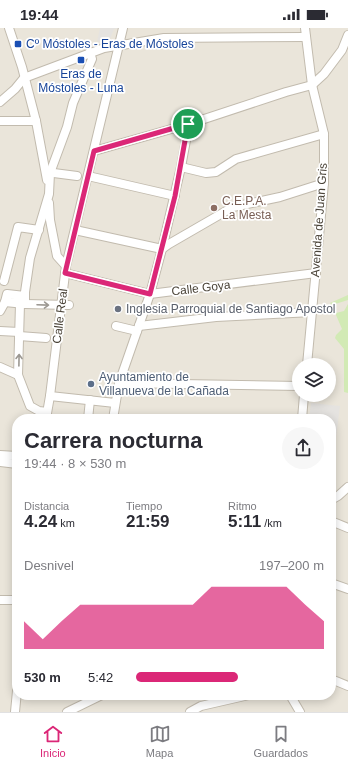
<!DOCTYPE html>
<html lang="es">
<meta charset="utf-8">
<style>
body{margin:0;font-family:Arial,sans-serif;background:#f7f7f7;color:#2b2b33;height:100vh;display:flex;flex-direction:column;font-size:15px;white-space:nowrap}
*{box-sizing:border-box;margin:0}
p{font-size:13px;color:#7c7c81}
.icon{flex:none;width:22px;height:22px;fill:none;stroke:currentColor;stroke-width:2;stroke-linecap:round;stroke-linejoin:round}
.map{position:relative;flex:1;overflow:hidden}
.sheet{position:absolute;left:12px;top:386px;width:324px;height:286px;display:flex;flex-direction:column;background:#fff;border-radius:16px;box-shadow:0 2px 10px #0003}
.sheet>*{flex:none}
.buttons{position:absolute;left:292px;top:330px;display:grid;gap:8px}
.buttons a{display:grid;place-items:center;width:44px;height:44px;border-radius:50%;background:#fff;box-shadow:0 2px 10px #0003;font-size:20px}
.pin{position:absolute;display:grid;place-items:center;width:34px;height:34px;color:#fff;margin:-17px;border:2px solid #fff;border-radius:50%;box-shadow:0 1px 4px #0007}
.round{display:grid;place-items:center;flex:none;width:42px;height:42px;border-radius:21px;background:#f7f7f7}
.overview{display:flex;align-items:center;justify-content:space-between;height:68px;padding:0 12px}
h1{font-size:22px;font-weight:600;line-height:30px}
.figures{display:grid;grid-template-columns:repeat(3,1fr);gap:6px;height:68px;padding:4px 12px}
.figures div{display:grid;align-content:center}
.figures b{font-size:17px;font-weight:600}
.figures small{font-size:11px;font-weight:400}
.figures p{font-size:11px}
.chart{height:112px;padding:8px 12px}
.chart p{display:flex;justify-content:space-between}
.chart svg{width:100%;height:72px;margin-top:4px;fill:#db2777;opacity:.7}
ul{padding:0 12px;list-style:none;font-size:13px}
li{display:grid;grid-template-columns:64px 48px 1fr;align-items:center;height:30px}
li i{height:10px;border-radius:5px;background:#db2777}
.status{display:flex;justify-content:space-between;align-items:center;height:28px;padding:0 20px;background:#fff;direction:ltr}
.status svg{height:11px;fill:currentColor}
.menu{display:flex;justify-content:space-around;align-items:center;height:56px;border-top:1px solid #e1e1e2;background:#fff;font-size:11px;color:#7c7c81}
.menu a{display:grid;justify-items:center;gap:2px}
.menu .selected{color:#db2777}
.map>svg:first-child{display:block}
.residential{fill:#eae5da;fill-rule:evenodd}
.green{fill:#d2eab5}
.parking{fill:#e5e3e0}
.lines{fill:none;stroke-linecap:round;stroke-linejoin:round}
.minor-casing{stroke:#c2bbae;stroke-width:10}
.minor{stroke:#fff;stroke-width:8}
.oneway{stroke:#9c9892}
.route-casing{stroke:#fff;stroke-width:8}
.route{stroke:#db2777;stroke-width:5}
.transit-dot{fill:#1a4fb4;stroke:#fff;stroke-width:1.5}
.education-dot{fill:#8d6e63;stroke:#fff;stroke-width:1.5}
.worship-dot{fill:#6b7280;stroke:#fff;stroke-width:1.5}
.service-dot{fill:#5c6f8a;stroke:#fff;stroke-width:1.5}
.labels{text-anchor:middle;stroke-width:3.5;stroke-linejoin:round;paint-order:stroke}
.transit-label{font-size:12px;fill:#164399;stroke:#fff;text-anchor:start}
.education-label{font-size:12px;fill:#785e54;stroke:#fff;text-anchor:start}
.street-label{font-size:12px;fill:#4b4439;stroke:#fff}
.worship-label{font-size:12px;fill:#5b616d;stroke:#fff;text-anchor:start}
.service-label{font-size:12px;fill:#4e5e75;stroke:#fff;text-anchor:start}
</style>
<div class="status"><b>19:44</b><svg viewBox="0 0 49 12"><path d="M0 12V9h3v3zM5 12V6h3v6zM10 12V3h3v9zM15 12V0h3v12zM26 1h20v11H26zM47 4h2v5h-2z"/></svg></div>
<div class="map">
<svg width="348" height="684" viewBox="0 0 348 684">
<rect width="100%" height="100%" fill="#f6f3ec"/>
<!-- residential -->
<path class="residential" d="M0,0H348V684H0ZM299,337H329V367H299ZM17,391H331V667H17Z"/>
<!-- green -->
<g class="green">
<polygon points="348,267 348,272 332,277 330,275"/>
<polygon points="348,276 348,365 344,364 344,321 335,310 336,307 342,301 336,287 336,285 344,283"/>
</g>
<!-- parking -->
<g class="parking">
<polygon points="100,0 121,0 114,1 110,11 97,14"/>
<polygon points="311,375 340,378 331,448 331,391 309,391"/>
</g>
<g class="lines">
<!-- minor casing -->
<g class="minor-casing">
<g id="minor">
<polyline points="9,0 22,39 36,93 47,152"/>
<polyline points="305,0 312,57 324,106 324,155 307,337"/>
<polyline points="0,74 15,61 24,50 104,20 164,10 306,9"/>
<polyline points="0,93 36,93"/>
<polyline points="94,123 189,96 286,64 312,57 324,46 342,22 348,7"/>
<polyline points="181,139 206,145 216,144 236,131 324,106"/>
<polyline points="46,144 77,148"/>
<polyline points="88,148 175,168"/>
<polyline points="49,175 50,192 57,228 66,238"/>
<polyline points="75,202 162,221 169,216 233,179 280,169 324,155"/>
<polyline points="65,245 150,266 316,245"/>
<polyline points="4,253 18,199 39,202"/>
<polyline points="25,268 7,266 5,274 25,276 25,264 30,230 49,166 50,145 67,99 73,75 92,31 90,24"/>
<polyline points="20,276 18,347 30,378 39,383 47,384"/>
<polyline points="25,276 69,277"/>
<polyline points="0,283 5,274"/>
<polyline points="116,298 137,303"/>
<polyline points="139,298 216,289 312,284"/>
<polyline points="0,303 19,304"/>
<polyline points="19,308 46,310"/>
<polyline points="0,339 18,347"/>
<polyline points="119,355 299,358"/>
<polyline points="50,368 115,375"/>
<polyline points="46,391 50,368 66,238 123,0"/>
<polyline points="88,391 90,372"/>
<polyline points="113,391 119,355 150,266 162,221 181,139 189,96"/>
<polyline points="302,391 304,367"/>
<polyline points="0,427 17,428"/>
<polyline points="0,434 17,436"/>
<polyline points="331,472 338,468 348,459"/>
<polyline points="331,493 348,500"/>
<polyline points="331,555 348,561"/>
<polyline points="0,572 17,572"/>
<polyline points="331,651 348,658"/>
<polyline points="290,667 300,684"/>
<polyline points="15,684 17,663"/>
<polyline points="67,684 102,667"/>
<polyline points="190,684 201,678 249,667"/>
</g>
</g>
<!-- minor -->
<use href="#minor" class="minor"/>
</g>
<!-- one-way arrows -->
<defs><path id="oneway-shaft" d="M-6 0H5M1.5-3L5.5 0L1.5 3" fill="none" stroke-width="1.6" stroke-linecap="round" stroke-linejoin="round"/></defs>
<g class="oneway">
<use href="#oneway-shaft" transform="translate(43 277) rotate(2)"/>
<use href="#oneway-shaft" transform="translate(19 332) rotate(-89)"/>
</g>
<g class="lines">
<!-- route casing -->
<g class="route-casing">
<polygon id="route" points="188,96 175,168 150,266 65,245 94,123"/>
</g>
<!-- route -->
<use href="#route" class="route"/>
</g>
<!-- markers -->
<g class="transit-dot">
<rect x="14" y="12" width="8" height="8" rx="2"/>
<rect x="77" y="28" width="8" height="8" rx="2"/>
</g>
<circle class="education-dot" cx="214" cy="180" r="4"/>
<circle class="worship-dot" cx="118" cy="281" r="4"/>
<circle class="service-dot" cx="91" cy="356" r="4"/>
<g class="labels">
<!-- transit labels -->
<g class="transit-label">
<text x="26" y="20">Cº Móstoles - Eras de Móstoles</text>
<text x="81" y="50" text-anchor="middle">Eras de<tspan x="81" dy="14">Móstoles - Luna</tspan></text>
</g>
<!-- education labels -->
<g class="education-label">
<text x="222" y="177">C.E.P.A.<tspan x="222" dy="14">La Mesta</tspan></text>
</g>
<!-- street labels -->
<g class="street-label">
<text transform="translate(319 192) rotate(-86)" y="4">Avenida de Juan Gris</text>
<text transform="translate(201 260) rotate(-7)" y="4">Calle Goya</text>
<text transform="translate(60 288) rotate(-83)" y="4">Calle Real</text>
</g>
<!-- worship labels -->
<g class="worship-label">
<text x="126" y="285">Inglesia Parroquial de Santiago Apostol</text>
</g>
<!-- service labels -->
<g class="service-label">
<text x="99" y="353">Ayuntamiento de<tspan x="99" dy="14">Villanueva de la Cañada</tspan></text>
</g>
</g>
</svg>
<div class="buttons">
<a><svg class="icon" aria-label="layers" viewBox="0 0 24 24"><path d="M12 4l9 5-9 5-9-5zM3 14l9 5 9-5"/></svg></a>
</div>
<div class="pin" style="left:188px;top:96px;background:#1e9e55"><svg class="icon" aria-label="arrive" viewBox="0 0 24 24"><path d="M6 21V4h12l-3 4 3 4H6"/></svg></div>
<section class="sheet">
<div class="overview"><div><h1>Carrera nocturna</h1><p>19:44 · 8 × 530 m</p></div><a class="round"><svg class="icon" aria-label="share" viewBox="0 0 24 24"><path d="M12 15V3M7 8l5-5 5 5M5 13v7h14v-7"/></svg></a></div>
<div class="figures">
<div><p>Distancia</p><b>4.24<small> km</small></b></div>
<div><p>Tiempo</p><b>21:59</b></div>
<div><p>Ritmo</p><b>5:11<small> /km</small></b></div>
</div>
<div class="chart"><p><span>Desnivel</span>197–200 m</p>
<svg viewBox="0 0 160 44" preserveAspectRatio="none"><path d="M0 44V27L10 38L20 27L30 17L40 17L50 17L60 17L70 17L80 17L90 17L100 6L110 6L120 6L130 6L140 6L150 17L160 27V44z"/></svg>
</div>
<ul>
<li><b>530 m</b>5:42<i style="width:54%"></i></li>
</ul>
</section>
</div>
<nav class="menu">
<a class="selected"><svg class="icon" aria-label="home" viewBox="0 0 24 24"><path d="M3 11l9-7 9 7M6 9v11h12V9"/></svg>Inicio</a>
<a><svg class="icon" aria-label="map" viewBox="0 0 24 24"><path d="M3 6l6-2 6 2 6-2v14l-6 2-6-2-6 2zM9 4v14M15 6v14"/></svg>Mapa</a>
<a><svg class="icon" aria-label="saved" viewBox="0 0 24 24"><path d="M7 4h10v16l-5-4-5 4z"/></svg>Guardados</a>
</nav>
